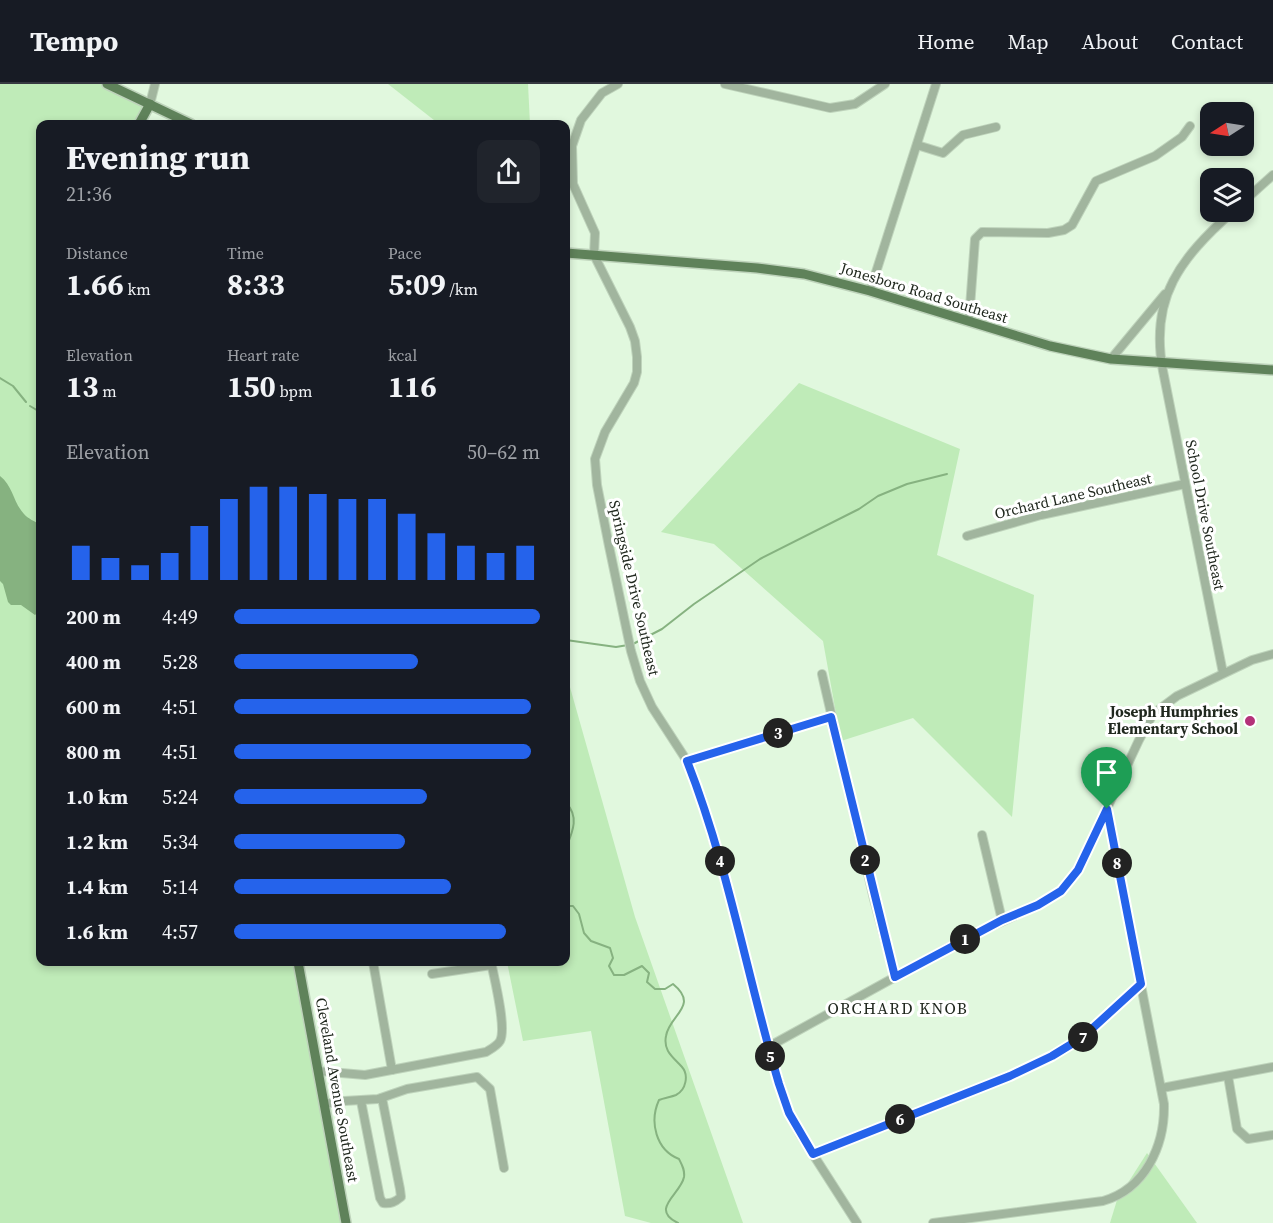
<!DOCTYPE html>
<meta charset="utf-8">
<style>
body{margin:0;font-family:"Source Serif 4",serif;background:#20242c;color:#f1f3f6;height:100vh;display:flex;flex-direction:column;font-size:22px;white-space:nowrap}
*{box-sizing:border-box;margin:0}
p{font-size:20px;color:#9ea1a6}
.icon{flex:none;width:33px;height:33px;fill:none;stroke:currentColor;stroke-width:2;stroke-linecap:round;stroke-linejoin:round}
.map{position:relative;flex:1;overflow:hidden}
.sheet{position:absolute;left:36px;top:36px;width:534px;height:846px;display:flex;flex-direction:column;background:#171b24;border-radius:12px;box-shadow:0 3px 9px #0003}
.sheet>*{flex:none}
.needle{width:39px;rotate:258deg}
.tools{position:absolute;left:1200px;top:18px;display:grid;gap:12px}
.tools a{display:grid;place-items:center;width:54px;height:54px;border-radius:12px;background:#171b24;box-shadow:0 3px 9px #0003;font-size:30px}
.pin{position:absolute;display:grid;place-items:center;width:51px;height:51px;color:#fff;margin:-62px -26px;border-radius:50% 50% 50% 0;rotate:-45deg;box-shadow:0 0 6px #0007}
.pin .icon{rotate:45deg}
.km{position:absolute;width:30px;height:30px;margin:-15px;border-radius:50%;background:#222;color:#fff;font-size:16px;line-height:30px;text-align:center}
.round{display:grid;place-items:center;flex:none;width:63px;height:63px;border-radius:12px;background:#20242c}
.overview{display:flex;align-items:center;justify-content:space-between;height:102px;padding:0 30px}
h1{font-size:33px;font-weight:700;line-height:45px}
.figures{display:grid;grid-template-columns:repeat(3,1fr);gap:9px;height:102px;padding:6px 30px}
.figures div{display:grid;align-content:center}
.figures b{font-size:30px;font-weight:700}
.figures small{font-size:16px;font-weight:400}
.figures p{font-size:16px}
.chart{height:168px;padding:12px 30px}
.chart p{display:flex;justify-content:space-between}
.chart svg{width:100%;height:108px;margin-top:6px;stroke:#2563eb;stroke-width:6}
ul{padding:0 30px;list-style:none;font-size:20px}
li{display:grid;grid-template-columns:96px 72px 1fr;align-items:center;height:45px}
li i{height:15px;border-radius:8px;background:#2563eb}
header{display:flex;align-items:center;gap:36px;box-sizing:border-box;height:84px;padding:0 30px;background:#171b24;border-bottom:2px solid #363941}
header strong{font-size:28px}
nav{display:flex;gap:33px;margin-inline-start:auto;font-size:21px}
.map>svg:first-child{display:block}
.green{fill:#bfebb8}
.water{fill:#86b280}
.lines{fill:none;stroke-linecap:round;stroke-linejoin:round}
.stream{stroke:#86b280;stroke-width:2}
.minor-casing{stroke:#bed3bb;stroke-width:10}
.major-casing{stroke:#bed3bb;stroke-width:12}
.minor{stroke:#a1b59e;stroke-width:8}
.major{stroke:#5f825a;stroke-width:9}
.route-casing{stroke:#fff;stroke-width:12}
.route{stroke:#2563eb;stroke-width:8}
.poi-dot{fill:#b43179;stroke:#fff;stroke-width:2}
.labels{text-anchor:middle;stroke-width:6;stroke-linejoin:round;paint-order:stroke}
.street-label{font-size:15px;fill:#20281e;stroke:#fff}
.poi-label{font-size:15px;font-weight:bold;fill:#20281e;stroke:#fff;text-anchor:end}
.neighbourhood-label{font-size:16px;letter-spacing:1.5px;fill:#20281e;stroke:#fff}
</style>
<header>
<strong>Tempo</strong>
<nav><a>Home</a><a>Map</a><a>About</a><a>Contact</a></nav>
</header>
<div class="map">
<svg width="1273" height="1139" viewBox="0 0 1273 1139">
<rect width="100%" height="100%" fill="#e1f8de"/>
<!-- green -->
<g class="green">
<polygon points="0,0 108,0 147,17 136,40 40,40 40,878 300,878 343,1139 0,1139"/>
<polygon points="388,0 528,0 530,40 439,40"/>
<polygon points="799,299 960,365 937,471 1034,511 1012,733 913,634 841,657 823,557 714,460 661,448"/>
<polygon points="566,589 635,833 743,1139 651,1139 625,1132 591,947 523,957 507,878 566,878"/>
<polygon points="1147,1069 1197,1139 1110,1139 1117,1116"/>
</g>
<!-- water -->
<path class="water" d="M0,392C13,402 13,418 24,430C28,435 35,437 40,441V470L37,478L36,491L39,501L40,526L35,531L21,521H11L8,518L3,500L0,497Z"/>
<g class="lines">
<!-- stream -->
<g class="stream">
<polyline points="0,294 13,302 26,318"/>
<polyline points="30,322 40,328"/>
<polyline points="566,556 616,563 628,561"/>
<polyline points="633,560 662,545 694,520 760,475 859,425 878,412 907,400 947,390"/>
<path d="M566,719C580,733 572,749 566,764"/>
<polyline points="566,794 567,796 566,800"/>
<path d="M566,822H573L579,830L584,849L591,857L610,864L613,874L609,882L614,891H624L642,882L649,889L647,898L655,905H665L673,900C700,922 669,931 666,952C663,967 673,973 682,983C689,991 686,1006 676,1011C671,1013 664,1014 659,1016C649,1038 656,1066 679,1075C682,1081 685,1086 684,1093C681,1110 649,1125 678,1139"/>
</g>
<!-- minor casing -->
<g class="minor-casing">
<g id="minor">
<polyline points="618,0 602,9 581,36 572,62 573,100 595,149 594,171 630,243 635,257 637,273 637,288 634,299 605,348 595,375 597,401 609,462 631,567 640,597 652,623 687,677 701,713 729,810 768,963 789,1029 800,1050 857,1139"/>
<polyline points="725,0 830,24 855,20 885,0"/>
<polyline points="150,20 155,0"/>
<polyline points="917,61 943,69 963,51 996,43"/>
<polyline points="1244,117 1273,91"/>
<polyline points="870,207 936,0"/>
<polyline points="969,237 975,155 982,148 1048,149 1064,146 1072,141 1096,97 1155,72 1182,53 1190,42"/>
<polyline points="1111,275 1165,210"/>
<polyline points="967,452 1041,431 1185,400"/>
<path d="M1223,589L1163,287C1149,213 1181,174 1232,128"/>
<polyline points="822,590 874,815 895,893"/>
<polyline points="687,677 831,633"/>
<polyline points="982,751 1002,836"/>
<polyline points="373,878 392,986"/>
<polyline points="432,890 491,881"/>
<polyline points="768,963 966,854 1038,821 1061,807 1078,786 1139,656 1153,630 1177,612 1252,576 1273,570"/>
<path d="M318,987L365,991L486,968C491,965 497,962 500,957C507,944 494,893 491,878"/>
<polyline points="1228,992 1237,1045 1248,1055 1273,1051"/>
<polyline points="1162,1004 1273,983"/>
<path d="M361,1017L380,1114L383,1119C391,1120 395,1118 401,1113L400,1105L382,1014"/>
<polyline points="324,1020 344,1017 378,1015 407,1005 477,993 490,1005 504,1084"/>
<polyline points="813,1070 1010,992 1052,972 1083,953 1141,900"/>
<path d="M933,1139L1103,1117C1145,1105 1165,1062 1164,1020L1107,726"/>
</g>
</g>
<!-- major casing -->
<g class="major-casing">
<g id="major">
<polyline points="107,0 191,40"/>
<polyline points="139,40 150,20"/>
<polyline points="566,169 757,184 804,190 870,207 1050,262 1111,275 1273,286"/>
<polyline points="298,878 346,1139"/>
</g>
</g>
<!-- minor -->
<use href="#minor" class="minor"/>
<!-- major -->
<use href="#major" class="major"/>
</g>
<g class="lines">
<!-- route casing -->
<g class="route-casing">
<path id="route" d="M831,633L895,893L1002,836L1038,821L1061,807L1078,786L1107,725L1141,900L1083,953L1052,972L1010,992L813,1070L789,1029L779,1000C747,892 728,781 687,677Z"/>
</g>
<!-- route -->
<use href="#route" class="route"/>
</g>
<!-- markers -->
<circle class="poi-dot" cx="1250" cy="637" r="6"/>
<g class="labels">
<!-- street labels -->
<g class="street-label">
<text transform="translate(924 209) rotate(17)" y="5">Jonesboro Road Southeast</text>
<text transform="translate(1073 412) rotate(-13)" y="5">Orchard Lane Southeast</text>
<text transform="translate(1205 431) rotate(79)" y="5">School Drive Southeast</text>
<text transform="translate(634 504) rotate(77)" y="5">Springside Drive Southeast</text>
<text transform="translate(337 1006) rotate(80)" y="5">Cleveland Avenue Southeast</text>
</g>
<!-- poi labels -->
<g class="poi-label">
<text x="1238" y="633">Joseph Humphries<tspan x="1238" dy="17">Elementary School</tspan></text>
</g>
<!-- neighbourhood labels -->
<g class="neighbourhood-label">
<text x="898" y="930">ORCHARD KNOB</text>
</g>
</g>
</svg>
<div class="tools">
<a><svg class="needle" viewBox="-14 -14 28 28"><path d="M0-13l5 13h-10z" fill="#e53935"/><path d="M0 13l5-13h-10z" fill="#9ea1a6"/></svg></a>
<a><svg class="icon" aria-label="layers" viewBox="0 0 24 24"><path d="M12 4l9 5-9 5-9-5zM3 14l9 5 9-5"/></svg></a>
</div>
<div class="pin" style="left:1107px;top:725px;background:#1e9e55"><svg class="icon" aria-label="arrive" viewBox="0 0 24 24"><path d="M6 21V4h12l-3 4 3 4H6"/></svg></div>
<b class="km" style="left:965px;top:855px">1</b>
<b class="km" style="left:865px;top:776px">2</b>
<b class="km" style="left:778px;top:649px">3</b>
<b class="km" style="left:720px;top:777px">4</b>
<b class="km" style="left:770px;top:972px">5</b>
<b class="km" style="left:900px;top:1035px">6</b>
<b class="km" style="left:1083px;top:953px">7</b>
<b class="km" style="left:1117px;top:779px">8</b>
<section class="sheet">
<div class="overview"><div><h1>Evening run</h1><p>21:36</p></div><a class="round"><svg class="icon" aria-label="share" viewBox="0 0 24 24"><path d="M12 15V3M7 8l5-5 5 5M5 13v7h14v-7"/></svg></a></div>
<div class="figures">
<div><p>Distance</p><b>1.66<small> km</small></b></div>
<div><p>Time</p><b>8:33</b></div>
<div><p>Pace</p><b>5:09<small> /km</small></b></div>
</div>
<div class="figures">
<div><p>Elevation</p><b>13<small> m</small></b></div>
<div><p>Heart rate</p><b>150<small> bpm</small></b></div>
<div><p>kcal</p><b>116</b></div>
</div>
<div class="chart"><p><span>Elevation</span>50–62 m</p>
<svg viewBox="0 0 160 44" preserveAspectRatio="none"><path d="M5 44V30M15 44V35M25 44V38M35 44V33M45 44V22M55 44V11M65 44V6M75 44V6M85 44V9M95 44V11M105 44V11M115 44V17M125 44V25M135 44V30M145 44V33M155 44V30"/></svg>
</div>
<ul>
<li><b>200 m</b>4:49<i style="width:100%"></i></li>
<li><b>400 m</b>5:28<i style="width:60%"></i></li>
<li><b>600 m</b>4:51<i style="width:97%"></i></li>
<li><b>800 m</b>4:51<i style="width:97%"></i></li>
<li><b>1.0 km</b>5:24<i style="width:63%"></i></li>
<li><b>1.2 km</b>5:34<i style="width:56%"></i></li>
<li><b>1.4 km</b>5:14<i style="width:71%"></i></li>
<li><b>1.6 km</b>4:57<i style="width:89%"></i></li>
</ul>
</section>
</div>
